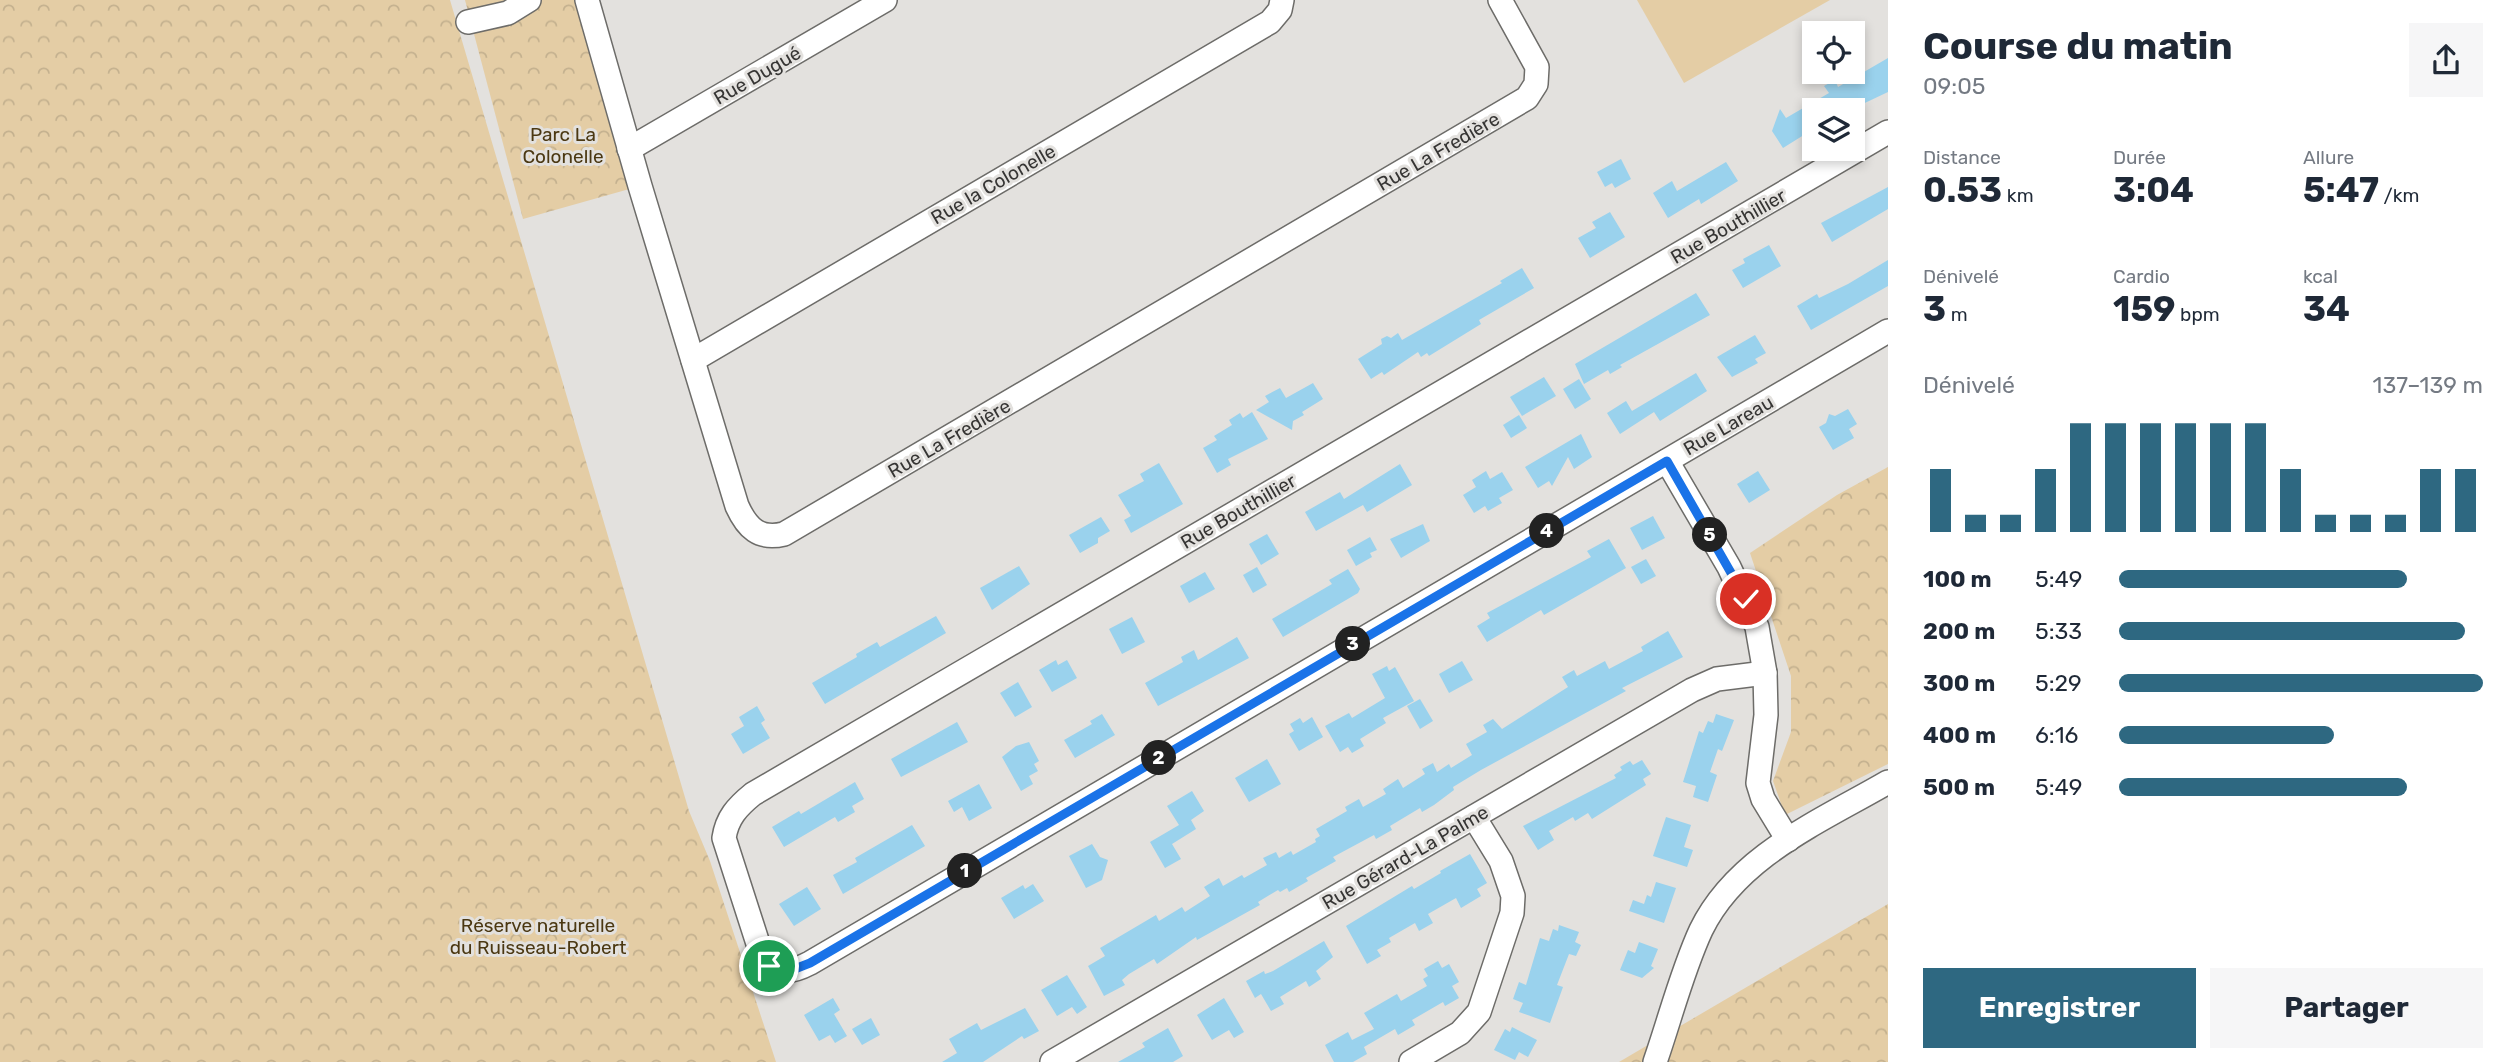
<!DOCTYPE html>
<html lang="fr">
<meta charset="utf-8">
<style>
body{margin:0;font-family:Rubik,sans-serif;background:#f6f6f7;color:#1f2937;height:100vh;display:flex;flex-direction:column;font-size:26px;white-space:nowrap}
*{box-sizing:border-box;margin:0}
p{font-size:23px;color:#747a83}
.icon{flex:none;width:38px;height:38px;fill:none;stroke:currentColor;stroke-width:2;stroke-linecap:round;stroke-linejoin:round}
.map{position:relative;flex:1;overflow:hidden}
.sheet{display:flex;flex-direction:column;background:#fff;width:630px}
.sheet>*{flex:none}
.buttons{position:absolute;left:1802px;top:21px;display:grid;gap:14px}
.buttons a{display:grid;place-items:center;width:63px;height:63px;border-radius:0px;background:#fff;box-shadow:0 4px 10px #0003;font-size:35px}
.pin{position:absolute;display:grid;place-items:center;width:60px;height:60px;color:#fff;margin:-30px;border:4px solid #fff;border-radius:50%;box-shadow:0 2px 7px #0007}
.km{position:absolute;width:35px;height:35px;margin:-18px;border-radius:50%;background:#222;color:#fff;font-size:19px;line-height:35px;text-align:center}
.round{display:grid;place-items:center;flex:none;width:74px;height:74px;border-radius:0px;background:#f6f6f7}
.headline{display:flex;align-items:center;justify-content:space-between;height:119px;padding:0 35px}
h1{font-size:38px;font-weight:700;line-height:52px}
.stats{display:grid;grid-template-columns:repeat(3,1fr);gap:10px;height:119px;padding:7px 35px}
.stats div{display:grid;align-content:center}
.stats b{font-size:35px;font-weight:700}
.stats small{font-size:19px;font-weight:400}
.stats p{font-size:19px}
.chart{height:196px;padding:14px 35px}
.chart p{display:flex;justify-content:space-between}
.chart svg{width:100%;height:126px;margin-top:7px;stroke:#2e6881;stroke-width:6}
.button{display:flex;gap:14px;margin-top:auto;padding:14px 35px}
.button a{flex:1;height:80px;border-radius:0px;background:#2e6881;color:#fff;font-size:28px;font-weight:700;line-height:80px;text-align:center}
.button a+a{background:#f6f6f7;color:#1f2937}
ul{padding:0 35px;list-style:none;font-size:23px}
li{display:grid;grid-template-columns:112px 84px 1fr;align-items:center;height:52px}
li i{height:18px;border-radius:9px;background:#2e6881}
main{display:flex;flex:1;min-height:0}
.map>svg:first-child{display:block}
.grass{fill:#e4cda5}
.forest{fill:url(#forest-crowns)}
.building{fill:#9ad2ed}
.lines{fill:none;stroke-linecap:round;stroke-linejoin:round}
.minor-casing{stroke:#6d6c69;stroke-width:26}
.minor{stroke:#fff;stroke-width:23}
.route-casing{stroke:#fff;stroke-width:14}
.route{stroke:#1a73e8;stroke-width:9}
.labels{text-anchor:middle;stroke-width:6;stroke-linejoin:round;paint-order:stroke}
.street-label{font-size:19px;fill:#363534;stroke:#e3e1de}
.park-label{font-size:19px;fill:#4b3812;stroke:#e3e1de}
</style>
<main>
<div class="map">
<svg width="1888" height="1062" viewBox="0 0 1888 1062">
<defs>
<pattern id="forest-crowns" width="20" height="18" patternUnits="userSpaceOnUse" patternTransform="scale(1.75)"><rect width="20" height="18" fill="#e4cda5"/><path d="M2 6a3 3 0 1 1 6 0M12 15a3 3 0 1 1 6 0" fill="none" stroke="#c4b18f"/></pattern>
</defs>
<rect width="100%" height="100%" fill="#e3e1de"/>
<!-- grass -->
<polygon class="grass" points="1637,0 1830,0 1684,83"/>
<!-- forest -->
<g class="forest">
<polygon points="0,0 450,0 689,811 710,861 776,1062 0,1062"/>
<polygon points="465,0 578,0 640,186 523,219"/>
<polygon points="1888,467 1888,764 1785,815 1773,781 1791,732 1791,676 1750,553 1837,495"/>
<polygon points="1888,904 1888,1062 1619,1062"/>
</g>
<!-- building -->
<g class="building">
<polygon points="1888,58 1888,92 1850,110 1815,110 1815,128 1783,148 1772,131 1780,109 1786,118 1829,93 1824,86 1835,80 1838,87"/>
<polygon points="1621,159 1631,179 1615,188 1612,183 1605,187 1597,172"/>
<polygon points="1726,162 1738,181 1701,204 1699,199 1668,218 1653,193 1672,181 1677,191"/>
<polygon points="1888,187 1888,209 1832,242 1821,223"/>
<polygon points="1610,212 1625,237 1590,258 1578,238 1596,228 1592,222"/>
<polygon points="1769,245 1781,266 1743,288 1732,270 1745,263 1743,259"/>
<polygon points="1888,260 1888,286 1811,330 1797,306 1817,294 1819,298 1848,284"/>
<polygon points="1522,268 1534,288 1479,320 1481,324 1429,356 1427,353 1421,357 1418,352 1384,375 1382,372 1371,379 1358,359 1382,344 1381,339 1387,336 1391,338 1398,333 1402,340 1502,283 1500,281"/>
<polygon points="1696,293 1710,315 1620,365 1622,367 1610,374 1608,370 1584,384 1575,364"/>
<polygon points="1755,335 1766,353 1755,359 1758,363 1732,377 1717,357"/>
<polygon points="1696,373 1707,391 1660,421 1654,412 1620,434 1607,413 1626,401 1632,411"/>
<polygon points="1544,377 1556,396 1522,416 1510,397"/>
<polygon points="1579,379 1591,399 1575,409 1563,389"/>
<polygon points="1313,383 1323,399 1302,412 1304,415 1293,421 1292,430 1256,410 1269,402 1265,396 1280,388 1286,398"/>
<polygon points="1848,409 1857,424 1849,429 1854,438 1833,450 1819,427 1826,423 1829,414 1835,416"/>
<polygon points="1252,412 1268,439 1228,459 1231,465 1217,473 1203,448 1217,440 1214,436 1232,425 1229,420 1240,413 1243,418"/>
<polygon points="1519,415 1527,428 1511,438 1503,425"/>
<polygon points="1581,434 1592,457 1574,469 1568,457 1552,486 1549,481 1538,488 1525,467"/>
<polygon points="1159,463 1183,504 1131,533 1124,520 1131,516 1118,495 1144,481 1140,474"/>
<polygon points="1400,464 1412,485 1367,512 1363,505 1316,531 1305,512 1340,492 1344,499"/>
<polygon points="1486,471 1490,479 1502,472 1513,490 1499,498 1502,503 1488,511 1485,506 1474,513 1463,495 1476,487 1472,480"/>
<polygon points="1758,471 1770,490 1749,503 1737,484"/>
<polygon points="1653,516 1665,538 1642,550 1630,528"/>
<polygon points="1101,517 1110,531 1098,538 1098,543 1080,553 1069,535"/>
<polygon points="1423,524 1430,541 1401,558 1390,539"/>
<polygon points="1267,534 1279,554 1261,565 1249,544"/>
<polygon points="1370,537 1377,550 1370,553 1372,557 1356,566 1347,550"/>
<polygon points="1609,539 1626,568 1544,615 1541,610 1487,642 1477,626 1490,618 1487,613 1591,557 1587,551"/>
<polygon points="1646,559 1656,576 1641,584 1631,567"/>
<polygon points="1019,566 1030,584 992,610 980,588"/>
<polygon points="1257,567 1267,585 1253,593 1243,575"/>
<polygon points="1348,569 1360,589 1358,593 1283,637 1272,619 1332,584 1329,580"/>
<polygon points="1205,572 1215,589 1189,603 1180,586"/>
<polygon points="936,616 946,633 825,704 812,683 857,657 856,654 877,642 880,647"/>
<polygon points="1132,617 1145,642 1122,654 1109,629"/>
<polygon points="1668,631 1683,657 1622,688 1626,691 1481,770 1453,787 1454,790 1434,805 1422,812 1420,808 1390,826 1392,830 1376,839 1374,835 1333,857 1336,861 1306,878 1308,881 1289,892 1287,888 1280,892 1278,890 1258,902 1260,905 1197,940 1196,937 1157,964 1154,959 1129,974 1122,980 1125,985 1104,996 1088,966 1105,956 1100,948 1156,915 1159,921 1182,907 1185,912 1210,896 1204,887 1219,878 1223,886 1242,875 1244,878 1267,865 1263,858 1276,852 1279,858 1291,851 1293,855 1316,842 1315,839 1320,836 1316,829 1347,811 1345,807 1359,799 1363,807 1386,794 1383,789 1398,779 1403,788 1425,774 1422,769 1433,763 1437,772 1449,764 1451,768 1472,755 1466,744 1487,732 1483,725 1493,719 1502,729 1568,687 1562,677 1574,670 1577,676 1605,661 1609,669 1643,651 1641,647"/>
<polygon points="1237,637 1249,658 1158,706 1145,683 1176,666 1183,662 1181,657 1194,650 1198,660"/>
<polygon points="1056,660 1058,665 1067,660 1077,678 1052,692 1039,670"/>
<polygon points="1462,661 1473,680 1449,693 1439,674"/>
<polygon points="1387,666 1389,671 1395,667 1414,701 1383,718 1386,723 1360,739 1364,746 1352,753 1348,747 1340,752 1325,726 1349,713 1352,718 1385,698 1372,674"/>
<polygon points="1018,682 1032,707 1015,717 1000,693"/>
<polygon points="1420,699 1433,721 1420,729 1407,706"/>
<polygon points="757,706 765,720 761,723 770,738 743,754 731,734 744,726 739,717"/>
<polygon points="1102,714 1115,735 1075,758 1064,740 1092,724 1090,721"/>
<polygon points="1716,714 1734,720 1722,751 1718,749 1710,772 1717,775 1708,802 1693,797 1696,786 1683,782 1699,731 1703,733 1708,721 1713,723"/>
<polygon points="1312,717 1323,737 1299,751 1289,734 1294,731 1290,724 1300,718 1303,723"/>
<polygon points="957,722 968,742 901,777 891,759"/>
<polygon points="1029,742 1039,761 1034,764 1038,771 1029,776 1033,784 1021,791 1002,757 1016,746"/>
<polygon points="1267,759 1281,784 1249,802 1235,778"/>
<polygon points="1642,760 1651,774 1643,779 1646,785 1592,819 1588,813 1575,821 1573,817 1549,831 1554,840 1538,850 1523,826 1616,778 1614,775 1622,770 1620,767 1630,761 1633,765"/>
<polygon points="855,782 864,799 852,806 855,812 838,822 835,817 784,847 772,827 799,811 801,814"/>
<polygon points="979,784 992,808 969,821 962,807 954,812 948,801"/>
<polygon points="1192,791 1204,811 1191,820 1196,829 1172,844 1181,859 1165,868 1150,842 1179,825 1167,806"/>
<polygon points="1666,817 1691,825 1684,847 1693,850 1687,867 1653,856"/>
<polygon points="912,825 925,846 843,894 833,875 857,862 855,858"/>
<polygon points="1092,844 1100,857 1108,860 1102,880 1086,888 1069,856"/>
<polygon points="1470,854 1487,883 1477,889 1481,896 1461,908 1456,898 1428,914 1433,923 1419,931 1415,923 1389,938 1391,942 1377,950 1381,956 1367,964 1346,926 1412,886 1414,889 1441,873 1440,871"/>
<polygon points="1656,882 1676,888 1664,923 1629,911 1633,900 1644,904 1647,895 1651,897"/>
<polygon points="1033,884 1044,901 1014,919 1001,898 1023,885 1025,889"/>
<polygon points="807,887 821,909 794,926 779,904"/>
<polygon points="1559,925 1579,932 1575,942 1581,945 1576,956 1569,954 1557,985 1563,987 1550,1023 1519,1012 1523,1003 1513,999 1519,982 1526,985 1540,938 1549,941 1553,929 1558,931"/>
<polygon points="1324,941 1333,957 1316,971 1321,979 1309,987 1306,981 1280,997 1284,1004 1271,1011 1261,994 1255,998 1246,981 1264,971 1265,974 1273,971"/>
<polygon points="1639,942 1658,949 1651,966 1654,968 1642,978 1620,970 1628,950 1635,953"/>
<polygon points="1438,961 1442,968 1449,964 1459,982 1452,986 1459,998 1445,1006 1443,1002 1412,1020 1415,1025 1398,1035 1395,1029 1364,1047 1367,1054 1353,1062 1334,1062 1325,1045 1348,1032 1352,1040 1374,1029 1364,1013 1397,994 1401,1001 1427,986 1423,979 1428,976 1424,969"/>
<polygon points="1067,975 1087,1007 1077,1014 1072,1007 1057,1016 1041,990"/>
<polygon points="833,998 840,1010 834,1014 847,1036 835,1043 830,1035 819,1041 804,1015"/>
<polygon points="1224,998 1244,1032 1234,1038 1229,1030 1212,1040 1197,1015"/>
<polygon points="1025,1008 1039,1031 1024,1039 1022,1036 983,1062 942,1062 957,1053 949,1039 977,1023 981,1030"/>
<polygon points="871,1018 880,1035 862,1045 852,1029"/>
<polygon points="1512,1027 1537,1040 1528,1057 1519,1052 1515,1060 1494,1050 1505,1029 1510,1032"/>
<polygon points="1168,1028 1183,1056 1173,1062 1118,1062 1145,1047 1142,1043"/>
</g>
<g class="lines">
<!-- minor casing -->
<g class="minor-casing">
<g id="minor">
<path d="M587,0L640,186L737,506C747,528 759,540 784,534L1527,98L1536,84L1537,67L1500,0"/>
<polyline points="468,22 508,13 529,0"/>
<path d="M1888,132L753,794C737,807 727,818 724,838L762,956C775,976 791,973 810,963L1888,331"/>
<polyline points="629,149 885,0"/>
<polyline points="693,360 1270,22 1280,10 1282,0"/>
<polyline points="1667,461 1729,567 1757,627 1765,673 1766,715 1758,783 1763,799 1788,840"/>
<polyline points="1052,1062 1692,690 1717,679 1765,673"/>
<polyline points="1411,1062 1460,1033 1479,1012 1512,913 1513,896 1501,861 1474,817"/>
<path d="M1655,1062C1670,1019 1682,971 1701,930C1737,856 1821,821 1888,782"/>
</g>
</g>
<!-- minor -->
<use href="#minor" class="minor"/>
</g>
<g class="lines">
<!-- route casing -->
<g class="route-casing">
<polyline id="route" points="769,966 787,972 810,963 1667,461 1746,599"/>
</g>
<!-- route -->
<use href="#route" class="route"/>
</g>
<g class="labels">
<!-- street labels -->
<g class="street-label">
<text transform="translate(757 75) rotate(-30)" y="7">Rue Dugué</text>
<text transform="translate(1438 151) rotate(-30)" y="7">Rue La Fredière</text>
<text transform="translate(993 184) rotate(-30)" y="7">Rue la Colonelle</text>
<text transform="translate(1728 226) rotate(-30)" y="7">Rue Bouthillier</text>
<text transform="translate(1728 425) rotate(-30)" y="7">Rue Lareau</text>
<text transform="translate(949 438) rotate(-30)" y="7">Rue La Fredière</text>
<text transform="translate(1238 511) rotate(-30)" y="7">Rue Bouthillier</text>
<text transform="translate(1405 857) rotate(-30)" y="7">Rue Gérard-La Palme</text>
</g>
<!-- park labels -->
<g class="park-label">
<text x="563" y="141">Parc La<tspan x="563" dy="22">Colonelle</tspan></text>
<text x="538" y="932">Réserve naturelle<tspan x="538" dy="22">du Ruisseau-Robert</tspan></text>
</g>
</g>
</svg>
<div class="buttons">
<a><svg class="icon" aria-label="locate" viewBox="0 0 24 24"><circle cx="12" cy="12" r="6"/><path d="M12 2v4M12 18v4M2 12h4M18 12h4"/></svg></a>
<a><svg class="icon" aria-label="layers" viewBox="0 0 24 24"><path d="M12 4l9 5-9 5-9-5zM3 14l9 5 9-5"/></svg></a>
</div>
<div class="pin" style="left:769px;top:966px;background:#1e9e55"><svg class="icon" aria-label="arrive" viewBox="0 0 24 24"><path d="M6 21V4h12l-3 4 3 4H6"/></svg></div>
<div class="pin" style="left:1746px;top:599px;background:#d93025"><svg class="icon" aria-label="check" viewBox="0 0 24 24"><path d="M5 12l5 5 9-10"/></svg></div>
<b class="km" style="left:965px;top:871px">1</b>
<b class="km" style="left:1159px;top:758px">2</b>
<b class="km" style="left:1353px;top:644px">3</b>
<b class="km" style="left:1547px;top:531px">4</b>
<b class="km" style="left:1710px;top:535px">5</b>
</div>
<section class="sheet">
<div class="headline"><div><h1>Course du matin</h1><p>09:05</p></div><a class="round"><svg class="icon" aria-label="share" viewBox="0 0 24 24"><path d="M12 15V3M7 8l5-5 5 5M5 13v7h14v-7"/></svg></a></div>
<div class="stats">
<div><p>Distance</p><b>0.53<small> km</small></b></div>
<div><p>Durée</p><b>3:04</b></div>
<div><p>Allure</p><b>5:47<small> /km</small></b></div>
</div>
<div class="stats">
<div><p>Dénivelé</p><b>3<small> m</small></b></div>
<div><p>Cardio</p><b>159<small> bpm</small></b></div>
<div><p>kcal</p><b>34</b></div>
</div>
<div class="chart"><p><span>Dénivelé</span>137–139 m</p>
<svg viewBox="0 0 160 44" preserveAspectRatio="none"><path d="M5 44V22M15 44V38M25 44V38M35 44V22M45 44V6M55 44V6M65 44V6M75 44V6M85 44V6M95 44V6M105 44V22M115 44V38M125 44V38M135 44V38M145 44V22M155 44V22"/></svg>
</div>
<ul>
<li><b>100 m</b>5:49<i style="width:79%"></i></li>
<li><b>200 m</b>5:33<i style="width:95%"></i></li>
<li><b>300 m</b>5:29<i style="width:100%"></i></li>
<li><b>400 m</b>6:16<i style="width:59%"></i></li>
<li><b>500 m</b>5:49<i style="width:79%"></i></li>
</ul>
<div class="button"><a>Enregistrer</a><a>Partager</a></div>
</section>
</main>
